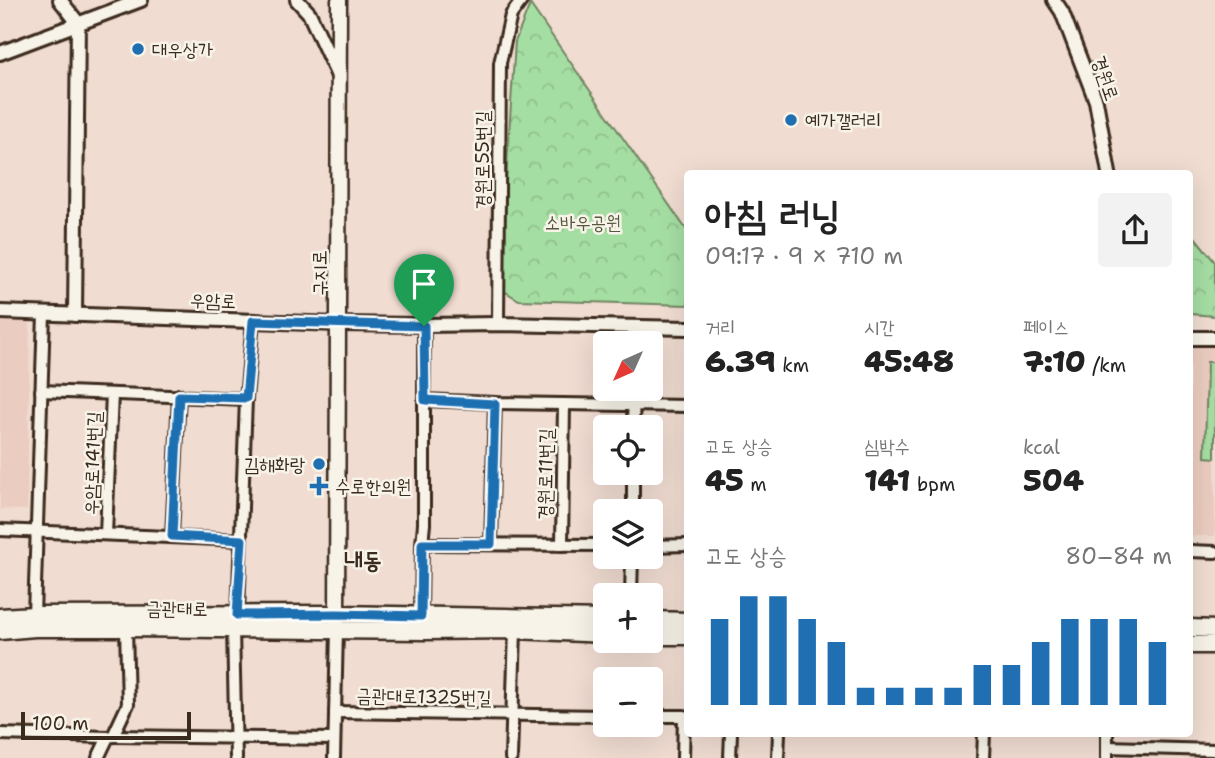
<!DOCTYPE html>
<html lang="ko">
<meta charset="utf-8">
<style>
body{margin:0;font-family:"Shantell Sans","Poor Story",sans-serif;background:#f2f2f2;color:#222;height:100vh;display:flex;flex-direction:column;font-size:26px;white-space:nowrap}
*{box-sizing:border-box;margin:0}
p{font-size:23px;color:#767676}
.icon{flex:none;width:38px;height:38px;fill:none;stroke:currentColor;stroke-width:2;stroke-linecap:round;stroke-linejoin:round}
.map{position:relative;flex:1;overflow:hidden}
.drawer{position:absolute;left:684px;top:170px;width:509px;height:567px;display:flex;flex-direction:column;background:#fff;border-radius:7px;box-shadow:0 7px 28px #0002}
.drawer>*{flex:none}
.needle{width:46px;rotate:225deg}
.controls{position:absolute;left:593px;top:331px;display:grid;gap:14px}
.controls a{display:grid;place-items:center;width:70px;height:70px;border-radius:7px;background:#fff;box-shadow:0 7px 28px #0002;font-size:35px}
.scale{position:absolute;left:21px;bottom:18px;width:170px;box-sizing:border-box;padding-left:7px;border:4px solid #3b2a1e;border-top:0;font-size:19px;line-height:24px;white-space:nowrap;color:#3b2a1e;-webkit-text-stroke:5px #f7f3e8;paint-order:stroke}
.pin{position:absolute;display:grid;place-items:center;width:60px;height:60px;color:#fff;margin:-72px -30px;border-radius:50% 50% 50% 0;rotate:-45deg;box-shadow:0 0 7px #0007}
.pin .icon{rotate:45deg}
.round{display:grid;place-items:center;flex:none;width:74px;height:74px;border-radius:7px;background:#f2f2f2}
.overview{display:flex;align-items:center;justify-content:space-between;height:119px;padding:0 21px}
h1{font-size:38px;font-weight:800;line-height:52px}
.metrics{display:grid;grid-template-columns:repeat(3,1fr);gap:10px;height:119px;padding:7px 21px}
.metrics div{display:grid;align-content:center}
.metrics b{font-size:30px;font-weight:800}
.metrics small{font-size:19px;font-weight:400}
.metrics p{font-size:19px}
.chart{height:196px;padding:14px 21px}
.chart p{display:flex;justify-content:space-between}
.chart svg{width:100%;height:126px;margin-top:7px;stroke:#1f6fb2;stroke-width:6}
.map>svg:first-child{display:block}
.built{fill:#ebccc0}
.grass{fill:#a5dea3;stroke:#708460;stroke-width:2}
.park{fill:url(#park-crowns);stroke:#708460;stroke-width:2}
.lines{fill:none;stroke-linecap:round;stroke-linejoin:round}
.minor-casing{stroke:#3b2a1e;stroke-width:16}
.tertiary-casing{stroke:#3b2a1e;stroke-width:18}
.secondary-casing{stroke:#3b2a1e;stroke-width:19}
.primary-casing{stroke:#3b2a1e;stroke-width:21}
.minor{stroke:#f7f3e8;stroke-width:10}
.tertiary{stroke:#f7f3e8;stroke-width:12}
.secondary{stroke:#f7f3e8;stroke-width:14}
.primary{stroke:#f7f3e8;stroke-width:16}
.route-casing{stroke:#fff;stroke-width:14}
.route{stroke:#1f6fb2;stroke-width:9}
.poi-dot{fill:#1f6fb2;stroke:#f7f3e8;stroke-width:2.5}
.labels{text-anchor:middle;stroke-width:5;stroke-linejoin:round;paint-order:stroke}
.poi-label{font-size:19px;fill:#3b2a1e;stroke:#f7f3e8;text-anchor:start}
.street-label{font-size:19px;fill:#3b2a1e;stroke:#f7f3e8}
.park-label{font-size:19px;fill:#56573f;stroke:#f7f3e8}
.quarter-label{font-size:23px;font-weight:bold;fill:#3b2a1e;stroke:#f7f3e8}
</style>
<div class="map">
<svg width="1215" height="758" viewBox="0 0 1215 758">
<defs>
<pattern id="park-crowns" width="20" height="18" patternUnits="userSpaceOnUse" patternTransform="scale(1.75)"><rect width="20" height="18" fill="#a5dea3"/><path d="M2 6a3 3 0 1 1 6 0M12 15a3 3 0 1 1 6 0" fill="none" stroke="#8fbf8c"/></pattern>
</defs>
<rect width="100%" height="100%" fill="#f0dcd1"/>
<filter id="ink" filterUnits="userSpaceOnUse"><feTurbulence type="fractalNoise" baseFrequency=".0143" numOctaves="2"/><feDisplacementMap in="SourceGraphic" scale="14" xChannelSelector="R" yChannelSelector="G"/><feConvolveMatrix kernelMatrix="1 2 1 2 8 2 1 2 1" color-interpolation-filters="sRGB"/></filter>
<g filter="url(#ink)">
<!-- built -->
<g class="built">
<polygon points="0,316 30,316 27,510 0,509"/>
<rect x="1190" y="344" width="25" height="192"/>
</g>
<!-- grass -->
<polygon class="grass" points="1207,362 1215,362 1215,458 1205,457"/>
<!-- park -->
<g class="park">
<polygon points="530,4 688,232 688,305 519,300 499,288 515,42"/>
<polygon points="1190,231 1215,262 1215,316 1190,314"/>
</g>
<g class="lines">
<!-- minor casing -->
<g class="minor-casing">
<g id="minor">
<polyline points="498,324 500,63 511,15 522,0"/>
<polyline points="637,343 638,327"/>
<polyline points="41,391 246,399"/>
<polyline points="425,400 495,403 688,406"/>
<polyline points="633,427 634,388"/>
<polyline points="633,511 633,472"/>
<polyline points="0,530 241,540"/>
<polyline points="106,534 112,394"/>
<polyline points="172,536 179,395"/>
<polyline points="422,544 606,545"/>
<polyline points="491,544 495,403"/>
<polyline points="562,545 564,404"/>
<polyline points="651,546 688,545"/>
<polyline points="1190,551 1215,552"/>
<polyline points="631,595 632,556"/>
<polyline points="34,615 44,314"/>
<polyline points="238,615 246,399 253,321"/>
<polyline points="421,616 422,544 424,524 424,325"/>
<polyline points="233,630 236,758"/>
<polyline points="335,712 606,716"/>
<polyline points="651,716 684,716 683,758"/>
<polyline points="0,734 108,737"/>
<polyline points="113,736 334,739"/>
<polyline points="1107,747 1215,750"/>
<polyline points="98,758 108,737 113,736 128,704 126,628"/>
<polyline points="334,758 337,630"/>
<polyline points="511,758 515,630"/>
<polyline points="730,758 731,733"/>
<polyline points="778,758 779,733"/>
<polyline points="983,758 984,733"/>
<polyline points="1107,758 1107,733"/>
</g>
</g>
<!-- tertiary casing -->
<g class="tertiary-casing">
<g id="tertiary">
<polyline points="60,0 78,23 75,315"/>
<polyline points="297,0 309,13 338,76"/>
<polyline points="1054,0 1062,12 1096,101 1109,173"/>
<polyline points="0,53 141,0"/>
<polyline points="0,312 338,324 424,325 498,324 688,328"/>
<polyline points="1190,338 1215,338"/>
</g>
</g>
<!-- secondary casing -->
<g class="secondary-casing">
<polyline id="secondary" points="337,625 339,0"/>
</g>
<!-- primary casing -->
<g class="primary-casing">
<g id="primary">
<polyline points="0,617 34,615 337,614 606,619"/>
<polyline points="651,620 688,621"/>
<polyline points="1190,628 1215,629"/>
<polyline points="0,631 35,628 126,628 424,631 515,630 606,634"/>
<polyline points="651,636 688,636"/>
<polyline points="1190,645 1215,645"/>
</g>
</g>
<!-- minor -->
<use href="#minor" class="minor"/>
<!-- tertiary -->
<use href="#tertiary" class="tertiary"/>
<!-- secondary -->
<use href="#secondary" class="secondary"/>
<!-- primary -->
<use href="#primary" class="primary"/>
</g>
</g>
<g class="lines" filter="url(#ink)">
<!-- route casing -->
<g class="route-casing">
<polygon id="route" points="253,321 424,326 425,400 495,404 491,544 422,544 421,616 337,614 237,615 242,540 172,536 179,396 246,398"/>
</g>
<!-- route -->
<use href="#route" class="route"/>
</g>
<!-- markers -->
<g class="poi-dot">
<circle cx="138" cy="49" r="7"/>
<circle cx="791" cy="120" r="7"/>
<circle cx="319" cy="464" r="7"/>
<path d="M315.5 475.5h7v7h7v7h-7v7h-7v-7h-7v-7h7z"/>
</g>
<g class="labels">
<!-- poi labels -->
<g class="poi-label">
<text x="152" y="56">대우상가</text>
<text x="805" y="127">예가갤러리</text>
<text x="305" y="471" text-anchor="end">김해화랑</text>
<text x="335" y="493">수로한의원</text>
</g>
<!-- street labels -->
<g class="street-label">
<text transform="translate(1106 78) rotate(71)" y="7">경원로</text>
<text transform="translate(482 160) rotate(-90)" y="7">경원로55번길</text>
<text transform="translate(319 273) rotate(-90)" y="7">구지로</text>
<text transform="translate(213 300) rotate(2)" y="7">우암로</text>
<text transform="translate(92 463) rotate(-88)" y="7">우암로141번길</text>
<text transform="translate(545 474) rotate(-89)" y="7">경원로11번길</text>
<text transform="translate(177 608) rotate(1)" y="7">금관대로</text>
<text transform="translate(424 696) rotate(1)" y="7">금관대로1325번길</text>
</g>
<!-- park labels -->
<g class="park-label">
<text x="583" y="229">소바우공원</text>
</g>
<!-- quarter labels -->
<g class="quarter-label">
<text x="363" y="568">내동</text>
</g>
</g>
</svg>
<div class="controls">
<a><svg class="needle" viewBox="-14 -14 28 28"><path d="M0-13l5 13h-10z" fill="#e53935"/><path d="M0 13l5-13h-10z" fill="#767676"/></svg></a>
<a><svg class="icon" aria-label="locate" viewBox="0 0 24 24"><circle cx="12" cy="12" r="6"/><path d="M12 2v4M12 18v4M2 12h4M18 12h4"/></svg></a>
<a><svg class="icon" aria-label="layers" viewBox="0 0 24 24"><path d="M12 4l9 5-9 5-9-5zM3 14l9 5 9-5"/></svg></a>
<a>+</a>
<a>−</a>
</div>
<div class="scale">100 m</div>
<div class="pin" style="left:424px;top:326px;background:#1e9e55"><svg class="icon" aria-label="arrive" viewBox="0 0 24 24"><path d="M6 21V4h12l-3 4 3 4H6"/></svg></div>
<section class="drawer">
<div class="overview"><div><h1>아침 러닝</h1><p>09:17 · 9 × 710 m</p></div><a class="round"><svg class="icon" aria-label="share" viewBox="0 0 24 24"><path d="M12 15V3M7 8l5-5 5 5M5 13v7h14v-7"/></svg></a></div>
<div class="metrics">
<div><p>거리</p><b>6.39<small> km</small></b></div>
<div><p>시간</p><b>45:48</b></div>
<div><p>페이스</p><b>7:10<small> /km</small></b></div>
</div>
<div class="metrics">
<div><p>고도 상승</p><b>45<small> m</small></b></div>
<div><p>심박수</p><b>141<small> bpm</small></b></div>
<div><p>kcal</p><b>504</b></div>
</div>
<div class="chart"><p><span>고도 상승</span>80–84 m</p>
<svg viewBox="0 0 160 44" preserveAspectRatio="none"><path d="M5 44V14M15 44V6M25 44V6M35 44V14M45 44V22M55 44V38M65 44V38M75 44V38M85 44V38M95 44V30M105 44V30M115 44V22M125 44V14M135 44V14M145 44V14M155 44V22"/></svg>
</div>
</section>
</div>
